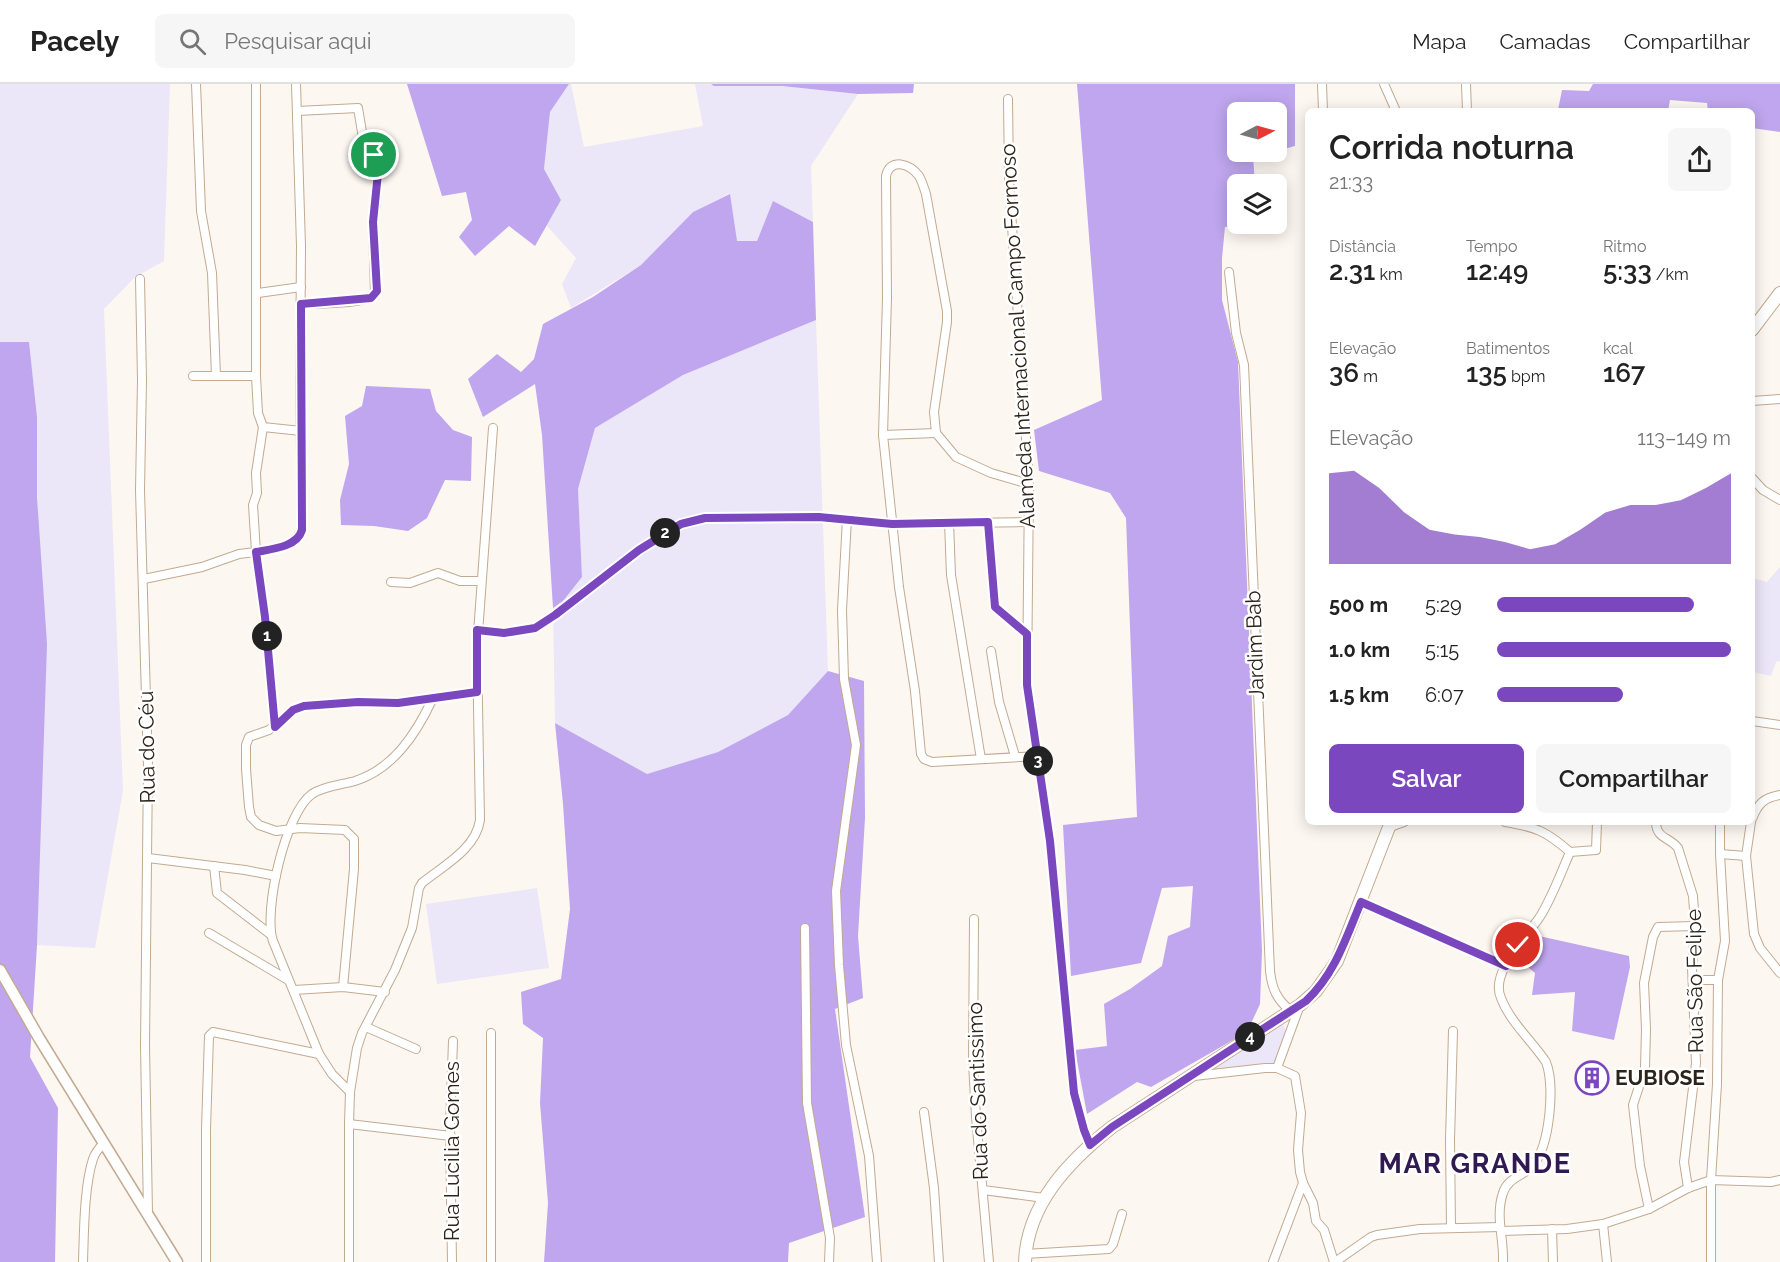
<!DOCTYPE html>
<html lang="pt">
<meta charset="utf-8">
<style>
body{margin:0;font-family:Raleway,sans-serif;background:#f6f6f6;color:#222;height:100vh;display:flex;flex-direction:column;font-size:22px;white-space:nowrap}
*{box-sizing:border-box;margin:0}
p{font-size:20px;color:#767676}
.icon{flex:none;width:33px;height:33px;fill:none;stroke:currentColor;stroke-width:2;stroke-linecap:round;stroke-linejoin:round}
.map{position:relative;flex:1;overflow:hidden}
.drawer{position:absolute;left:1305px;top:24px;width:450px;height:717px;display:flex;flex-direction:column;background:#fff;border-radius:9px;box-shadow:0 3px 15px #0003}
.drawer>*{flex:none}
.needle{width:39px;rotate:84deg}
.fabs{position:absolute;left:1227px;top:18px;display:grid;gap:12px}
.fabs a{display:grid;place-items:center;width:60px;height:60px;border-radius:9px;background:#fff;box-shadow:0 3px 15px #0003;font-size:30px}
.pin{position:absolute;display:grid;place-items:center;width:51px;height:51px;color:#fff;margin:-26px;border:3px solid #fff;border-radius:50%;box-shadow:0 2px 6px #0007}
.km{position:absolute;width:30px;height:30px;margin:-15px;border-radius:50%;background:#222;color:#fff;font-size:16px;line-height:30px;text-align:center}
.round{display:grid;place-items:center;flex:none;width:63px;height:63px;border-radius:9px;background:#f6f6f6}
.overview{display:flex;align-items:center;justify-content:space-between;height:102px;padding:0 24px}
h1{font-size:33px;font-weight:600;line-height:45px}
.metrics{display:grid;grid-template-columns:repeat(3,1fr);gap:9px;height:102px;padding:6px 24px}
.metrics div{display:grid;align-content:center}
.metrics b{font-size:26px;font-weight:600}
.metrics small{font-size:16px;font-weight:400}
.metrics p{font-size:16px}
.chart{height:168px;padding:12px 24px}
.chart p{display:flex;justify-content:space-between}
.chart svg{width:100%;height:108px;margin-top:6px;fill:#7b47bf;opacity:.7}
.button{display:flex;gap:12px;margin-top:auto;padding:12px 24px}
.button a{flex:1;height:69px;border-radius:9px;background:#7b47bf;color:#fff;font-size:24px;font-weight:600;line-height:69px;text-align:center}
.button a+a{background:#f6f6f6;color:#222}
ul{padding:0 24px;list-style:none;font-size:20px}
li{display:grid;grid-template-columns:96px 72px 1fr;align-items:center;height:45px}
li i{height:15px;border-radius:8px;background:#7b47bf}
header{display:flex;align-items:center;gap:36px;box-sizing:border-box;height:84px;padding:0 30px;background:#fff;border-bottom:2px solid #e0e0e0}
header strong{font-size:28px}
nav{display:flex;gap:33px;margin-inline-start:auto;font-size:21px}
.search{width:420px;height:54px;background:#f6f6f6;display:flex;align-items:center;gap:15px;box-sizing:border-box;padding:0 21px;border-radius:9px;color:#767676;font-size:22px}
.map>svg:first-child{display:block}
.green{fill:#ebe6f8}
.forest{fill:#bfa6ee}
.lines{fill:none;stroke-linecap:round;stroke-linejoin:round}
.street-casing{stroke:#c3aa90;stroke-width:10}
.secondary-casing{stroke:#c3aa90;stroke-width:13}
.primary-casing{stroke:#c3aa90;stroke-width:14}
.street{stroke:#fff;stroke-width:8}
.secondary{stroke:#fff;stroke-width:10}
.primary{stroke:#fff;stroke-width:12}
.route-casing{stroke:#fff;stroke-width:12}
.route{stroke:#7b47bf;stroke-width:8}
.labels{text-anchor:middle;stroke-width:5;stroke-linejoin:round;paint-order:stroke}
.street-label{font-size:21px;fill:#2d241a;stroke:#fff}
.poi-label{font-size:21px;font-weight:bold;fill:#2d241a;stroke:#fff;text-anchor:start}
.district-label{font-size:27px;font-weight:bold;letter-spacing:1.5px;fill:#311952;stroke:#fff}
</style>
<header>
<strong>Pacely</strong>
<div class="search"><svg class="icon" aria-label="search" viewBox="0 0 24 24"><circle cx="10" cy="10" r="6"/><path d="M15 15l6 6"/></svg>Pesquisar aqui</div>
<nav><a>Mapa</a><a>Camadas</a><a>Compartilhar</a></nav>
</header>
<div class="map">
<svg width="1780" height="1178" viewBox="0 0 1780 1178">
<rect width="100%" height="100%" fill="#fdf7f2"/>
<!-- green -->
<g class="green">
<polygon points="0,0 170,0 164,177 135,193 104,225 123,707 95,864 37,861 39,770 37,333 29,259 0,258"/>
<polygon points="569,0 571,0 584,63 703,42 695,0 782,2 858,10 811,82 813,138 773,118 757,157 736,157 729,110 693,128 641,181 571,224 562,200 576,174 546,141 561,116 544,85 550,28"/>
<polygon points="816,236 828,587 788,631 718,668 647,690 555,639 553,524 563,517 582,493 578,405 595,344 683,291"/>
<polygon points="1780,483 1780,577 1776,578 1771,592 1752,588 1752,494 1767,498"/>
<polygon points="537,804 549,884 437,900 426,820"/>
<polygon points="1283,939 1286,947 1277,980 1245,985 1213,988 1212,984"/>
</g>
<!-- forest -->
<g class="forest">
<polygon points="407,0 569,0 550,28 544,85 561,116 535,162 509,142 475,172 459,153 472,136 466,108 442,112"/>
<polygon points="711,0 914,0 913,9 858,10 782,2 714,2"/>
<polygon points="1077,0 1295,0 1295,62 1277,67 1276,28 1238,28 1238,68 1273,68 1253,72 1255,100 1238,100 1238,140 1257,140 1225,143 1222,174 1222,216 1238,278 1262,867 1260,920 1247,948 1151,1003 1137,998 1087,1030 1075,966 1107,962 1104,920 1130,905 1162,882 1168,852 1190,843 1193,802 1162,804 1141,879 1071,892 1063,741 1137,733 1126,434 1110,409 1039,387 1034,346 1102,316"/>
<polygon points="1593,0 1780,0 1780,48 1752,44 1752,27 1708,27 1707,19 1670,16 1668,27 1551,27 1558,26 1562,6 1589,7"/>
<polygon points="730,110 737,157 757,157 773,117 813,138 816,236 683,291 595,344 578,405 582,493 563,517 553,524 542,351 535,300 483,333 468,295 497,270 521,288 534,275 543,240 593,213 641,181 693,128"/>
<polygon points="0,258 29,258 37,333 37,413 47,560 37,861 30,973 58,1024 55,1178 0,1178"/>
<polygon points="366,302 430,305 436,327 453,346 472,353 471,397 445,396 427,434 408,447 374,442 341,441 340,416 349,380 345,332 362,322"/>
<polygon points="828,587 864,597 865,734 858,852 863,914 835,925 865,1133 789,1159 788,1178 544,1178 548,1119 540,1019 543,954 523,940 521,908 561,895 570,825 563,720 555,639 647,690 718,668 788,631"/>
<polygon points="1539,852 1629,872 1630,883 1614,956 1572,947 1575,908 1532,911 1535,889 1517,874"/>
</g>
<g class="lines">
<!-- street casing -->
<g class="street-casing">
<g id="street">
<polyline points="196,0 201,127 212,189 216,292"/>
<polyline points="256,0 256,292 258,329 263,343 301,347"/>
<polyline points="1322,0 1323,27"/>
<polyline points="1384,0 1396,27"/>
<polyline points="1466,0 1467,27"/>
<polyline points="1008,15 1009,96 1029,400 1027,601 1050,757 1074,1009 1084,1046 1090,1061"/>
<path d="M297,27L358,24L363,54L377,75L376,119L373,138L375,210C363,221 318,219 301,220"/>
<path d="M1229,188L1236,249L1244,281L1270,887C1272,905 1277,916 1291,927"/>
<polyline points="140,195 142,296 140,406 148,683 145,962 148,1129"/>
<polyline points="258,209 301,203"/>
<polyline points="193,292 256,292"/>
<polyline points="1752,317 1780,315"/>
<polyline points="883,351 936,349"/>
<polyline points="1752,394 1763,406 1780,416"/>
<path d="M1029,400L991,389L956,373L936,349L934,328L947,238V227L926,110C924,104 922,97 919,92C910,80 890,73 886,92L887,214L883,351L899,503L915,607L921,670L924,675L932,678L1038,672"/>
<polyline points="847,435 842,526 844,595 856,661 836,807 839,881 846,961 869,1072 877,1178"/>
<polyline points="949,438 951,491 981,675"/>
<polyline points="988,438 995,523 1027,550"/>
<polyline points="144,495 202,483 239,470 256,468 253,421 257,409 256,389 263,343"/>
<polyline points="391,498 410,499 438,489 460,497 480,497"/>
<polyline points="477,546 504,549 535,544 555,531 639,466 681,440 705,434 819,433 892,440 1028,438"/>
<polyline points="991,567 999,618 1015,672"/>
<polyline points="1752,637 1780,641"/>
<path d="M275,643L265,533L256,468C274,464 300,463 302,441L300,301L301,162L296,0"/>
<path d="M1752,735C1758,719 1764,714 1780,711"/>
<path d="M1505,738C1536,743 1546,747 1570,768"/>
<path d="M1656,738C1656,755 1670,753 1678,764L1693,812L1695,842L1692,884L1696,979L1684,1078L1688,1104"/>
<polyline points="1751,738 1746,772 1754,850 1760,864 1780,889"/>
<polyline points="1390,743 1404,738"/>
<polyline points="1570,768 1596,766 1597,738"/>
<polyline points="1720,770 1746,772"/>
<polyline points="148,774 245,786 276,792"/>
<polyline points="214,782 217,809 270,850"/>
<polyline points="1361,818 1506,882"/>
<polyline points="974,835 973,979 976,1033 989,1178"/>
<polyline points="805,844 807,1019 830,1154 829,1178"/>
<polyline points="209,849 288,896"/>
<polyline points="1693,896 1718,896"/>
<polyline points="343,903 354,785 354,755 345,746 300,744 276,747 259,741 251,733 249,723 246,685 246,661 249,653 269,646 293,626 304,622 358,618 398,619 477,608"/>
<polyline points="294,906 343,903 385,908"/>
<polyline points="366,943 416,965"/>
<polyline points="1277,984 1300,921"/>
<polyline points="1194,992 1265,984 1277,984 1295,992 1301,1029 1298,1066 1300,1088 1303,1099 1313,1119 1316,1137 1324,1146 1334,1178"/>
<path d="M350,1008L332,990L319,970L273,857C263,828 285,729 312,710C324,702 341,701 355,697C393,685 416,650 432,616"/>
<polyline points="924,1028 934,1104 939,1178"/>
<polyline points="349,1040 451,1052"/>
<polyline points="983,1106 1044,1114"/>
<polyline points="1649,1125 1640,1082 1633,1021 1645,984 1646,945 1644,899 1653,853 1658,843 1695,842"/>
<polyline points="1603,1140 1607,1178"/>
<polyline points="1451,1144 1450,1056 1453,947"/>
<polyline points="1552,1145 1553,1178"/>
<polyline points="1501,1147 1567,1145 1603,1140 1649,1125 1688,1104 1711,1096 1771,1098 1780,1096"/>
<polyline points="1025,1170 1109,1165 1113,1160 1122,1130"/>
<path d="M83,1178C84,1149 84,1102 93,1075C95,1069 99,1064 103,1060"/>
<polyline points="206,1178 206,1045 209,952 213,948 319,970"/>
<path d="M349,1178V1040L350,1008L357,964L362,949L395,886L412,844L419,804L422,799C443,782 476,765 480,736L477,563L493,344"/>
<polyline points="452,1178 450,1042 453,957"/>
<polyline points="491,1178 491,949"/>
<polyline points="1273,1178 1303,1099"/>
<polyline points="1335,1178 1371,1153 1377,1151 1420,1145 1500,1143"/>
<path d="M1503,1178C1504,1154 1495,1132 1503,1109C1508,1093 1523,1093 1533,1081C1550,1062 1555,1001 1546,978C1532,957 1510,938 1501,914C1489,888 1529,851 1541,831C1553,811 1561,789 1570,768"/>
<polyline points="1711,1178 1711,1096 1717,1000 1718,896 1725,857 1720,770 1720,738"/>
</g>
</g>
<!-- secondary casing -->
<g class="secondary-casing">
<polyline id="secondary" points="0,886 39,954 177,1178"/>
</g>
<!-- primary casing -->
<g class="primary-casing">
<g id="primary">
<polyline points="1752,246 1780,209"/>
<path d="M1025,1178C1027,1120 1069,1077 1112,1043L1300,921L1316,907L1337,877L1391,738"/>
</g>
</g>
<!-- street -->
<use href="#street" class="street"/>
<!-- secondary -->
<use href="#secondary" class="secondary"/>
<!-- primary -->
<use href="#primary" class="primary"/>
</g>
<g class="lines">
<!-- route casing -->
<g class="route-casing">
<path id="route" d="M374,71L377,75L378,89L373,138L377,207L371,214L301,220L302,446C297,463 272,465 256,468L265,533L275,643L293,626L304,622L358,618L398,619L477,608V546L504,549L535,544L555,531L639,466L681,440L705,434L819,433L892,440L988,438L995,523L1027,550V601L1050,757L1074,1009L1084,1046L1090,1061L1112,1043L1306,917C1335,890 1346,854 1361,818L1506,882L1518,861"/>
</g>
<!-- route -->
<use href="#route" class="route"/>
</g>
<!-- icons -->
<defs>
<g id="building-ring" transform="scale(1.725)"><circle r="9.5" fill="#fff" stroke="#7b47bf" stroke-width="1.5"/><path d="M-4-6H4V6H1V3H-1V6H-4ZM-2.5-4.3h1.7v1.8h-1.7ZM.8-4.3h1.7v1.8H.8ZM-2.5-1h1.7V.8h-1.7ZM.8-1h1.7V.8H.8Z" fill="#7b47bf"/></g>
</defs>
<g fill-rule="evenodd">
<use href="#building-ring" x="1592" y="994"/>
</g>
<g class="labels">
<!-- street labels -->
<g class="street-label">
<text transform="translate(1018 252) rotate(-93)" y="7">Alameda Internacional Campo Formoso</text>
<text transform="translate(1255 561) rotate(-92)" y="7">Jardim Bab</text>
<text transform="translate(147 663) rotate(-91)" y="7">Rua do Céu</text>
<text transform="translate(1695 897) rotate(-91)" y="7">Rua São Felipe</text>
<text transform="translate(978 1007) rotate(-92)" y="7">Rua do Santissimo</text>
<text transform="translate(452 1067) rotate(-90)" y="7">Rua Lucilia Gomes</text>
</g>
<!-- poi labels -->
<g class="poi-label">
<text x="1615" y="1001">EUBIOSE</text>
</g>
<!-- district labels -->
<g class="district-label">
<text x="1475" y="1089">MAR GRANDE</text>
</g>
</g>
</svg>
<div class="fabs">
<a><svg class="needle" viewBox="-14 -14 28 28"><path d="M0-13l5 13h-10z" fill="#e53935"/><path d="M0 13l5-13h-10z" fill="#767676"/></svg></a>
<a><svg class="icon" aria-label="layers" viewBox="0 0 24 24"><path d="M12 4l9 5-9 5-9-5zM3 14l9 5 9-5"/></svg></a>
</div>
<div class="pin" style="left:374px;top:71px;background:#1e9e55"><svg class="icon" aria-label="arrive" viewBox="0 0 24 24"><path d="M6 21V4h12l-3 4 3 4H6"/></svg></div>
<div class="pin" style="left:1518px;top:861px;background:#d93025"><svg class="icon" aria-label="check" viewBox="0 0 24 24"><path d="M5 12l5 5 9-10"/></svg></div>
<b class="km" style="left:267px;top:552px">1</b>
<b class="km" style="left:665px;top:449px">2</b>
<b class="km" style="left:1038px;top:677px">3</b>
<b class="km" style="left:1250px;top:953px">4</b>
<section class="drawer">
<div class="overview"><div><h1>Corrida noturna</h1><p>21:33</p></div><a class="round"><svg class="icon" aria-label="share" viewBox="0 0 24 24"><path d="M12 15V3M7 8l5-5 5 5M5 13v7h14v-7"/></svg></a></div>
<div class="metrics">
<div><p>Distância</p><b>2.31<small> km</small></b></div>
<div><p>Tempo</p><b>12:49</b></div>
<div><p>Ritmo</p><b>5:33<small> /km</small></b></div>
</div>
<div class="metrics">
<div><p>Elevação</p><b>36<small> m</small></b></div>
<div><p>Batimentos</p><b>135<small> bpm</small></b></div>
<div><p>kcal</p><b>167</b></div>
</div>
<div class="chart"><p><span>Elevação</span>113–149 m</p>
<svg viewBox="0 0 160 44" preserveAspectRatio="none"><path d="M0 44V7L10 6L20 13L30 23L40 30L50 32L60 33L70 35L80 38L90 36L100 30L110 23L120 20L130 20L140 18L150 13L160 7V44z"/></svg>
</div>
<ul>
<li><b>500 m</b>5:29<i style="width:84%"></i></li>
<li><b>1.0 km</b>5:15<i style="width:100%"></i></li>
<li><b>1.5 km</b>6:07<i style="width:54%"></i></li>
</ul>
<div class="button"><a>Salvar</a><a>Compartilhar</a></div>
</section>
</div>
